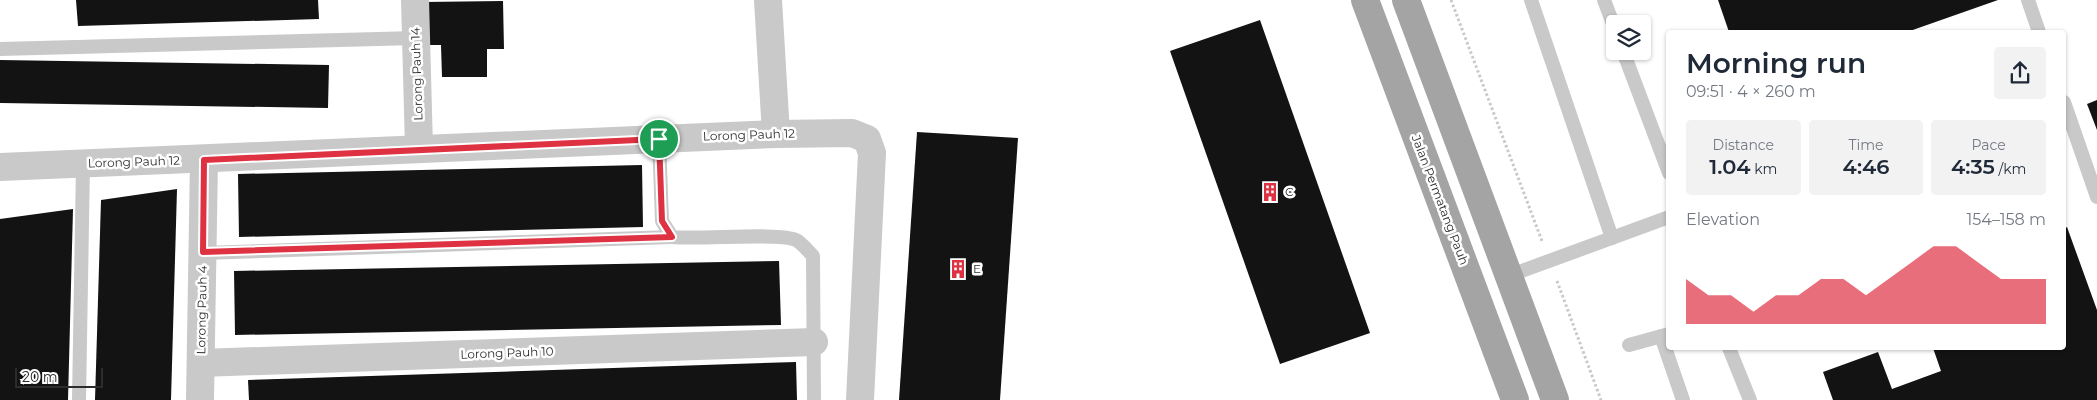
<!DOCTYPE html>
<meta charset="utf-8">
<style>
body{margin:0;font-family:Montserrat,sans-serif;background:#f2f2f3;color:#1f2937;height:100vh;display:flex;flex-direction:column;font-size:19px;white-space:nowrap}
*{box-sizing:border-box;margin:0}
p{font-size:16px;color:#747a83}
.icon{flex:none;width:28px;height:28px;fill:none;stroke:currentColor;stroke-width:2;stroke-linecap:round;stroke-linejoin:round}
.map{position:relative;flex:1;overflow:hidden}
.side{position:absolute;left:1666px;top:30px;width:400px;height:320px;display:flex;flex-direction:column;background:#fff;border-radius:5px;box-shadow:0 1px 4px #0004}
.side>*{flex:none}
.fabs{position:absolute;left:1606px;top:15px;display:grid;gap:10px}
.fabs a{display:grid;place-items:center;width:45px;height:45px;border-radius:5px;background:#fff;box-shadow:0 1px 4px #0004;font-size:25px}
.scale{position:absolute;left:15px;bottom:12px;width:88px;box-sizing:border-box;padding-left:5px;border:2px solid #2c2c2c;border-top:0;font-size:14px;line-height:18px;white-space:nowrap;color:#2c2c2c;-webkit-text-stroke:4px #fff;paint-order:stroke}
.pin{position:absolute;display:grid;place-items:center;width:42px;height:42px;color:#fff;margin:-21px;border:2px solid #fff;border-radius:50%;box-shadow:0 1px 5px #0007}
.round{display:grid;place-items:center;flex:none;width:52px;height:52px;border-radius:5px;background:#f2f2f3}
.summary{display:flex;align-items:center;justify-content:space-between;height:85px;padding:0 20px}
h1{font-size:28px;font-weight:600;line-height:38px}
.stats{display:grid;grid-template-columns:repeat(3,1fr);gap:8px;height:85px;padding:5px 20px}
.stats div{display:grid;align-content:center;border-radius:5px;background:#f2f2f3;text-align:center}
.stats b{font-size:21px;font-weight:600}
.stats small{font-size:14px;font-weight:400}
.stats p{font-size:14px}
.chart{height:140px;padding:10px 20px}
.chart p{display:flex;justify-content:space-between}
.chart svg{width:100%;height:90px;margin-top:5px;fill:#de3242;opacity:.7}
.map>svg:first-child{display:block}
.building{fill:#131313}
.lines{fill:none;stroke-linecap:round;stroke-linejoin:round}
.path{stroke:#c9c9c9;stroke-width:3;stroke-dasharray:2.5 2.5;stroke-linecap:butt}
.lane{stroke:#c9c9c9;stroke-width:14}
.street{stroke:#c9c9c9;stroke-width:28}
.primary{stroke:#a4a4a4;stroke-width:28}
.route-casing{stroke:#fff;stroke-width:10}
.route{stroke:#de3242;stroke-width:6}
.labels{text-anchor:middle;stroke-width:5;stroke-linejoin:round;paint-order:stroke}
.street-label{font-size:12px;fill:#2c2c2c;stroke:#fff}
.poi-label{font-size:12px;fill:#2c2c2c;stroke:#fff;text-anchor:start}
</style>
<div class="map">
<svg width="2097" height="400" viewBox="0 0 2097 400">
<rect width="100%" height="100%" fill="#fff"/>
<!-- building -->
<g class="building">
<polygon points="76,0 318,0 319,19 78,26"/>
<polygon points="1718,0 1998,0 1907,32 1729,32"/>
<polygon points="503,1 504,49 487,49 487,77 442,77 441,45 424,45 424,2"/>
<polygon points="1260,20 1370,333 1280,364 1170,51"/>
<polygon points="0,60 329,65 328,108 0,103"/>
<polygon points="2097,100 2097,130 2087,104"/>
<polygon points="917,132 1018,138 1000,400 899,400"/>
<polygon points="642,165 643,227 239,237 238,174"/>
<polygon points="177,189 171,400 95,400 101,200"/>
<polygon points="73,209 68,400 0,400 0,219"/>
<polygon points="2067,227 2097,310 2097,400 1833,400 1823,372 1878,352 1892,389 1941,371 1933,348 2064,348 2064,229"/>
<polygon points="779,261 781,325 235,335 234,271"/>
<polygon points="796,362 797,400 249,400 248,380"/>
</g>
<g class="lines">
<!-- path -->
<g class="path">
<polyline points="1451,0 1542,241"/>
<polyline points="1557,281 1601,400"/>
</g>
<!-- lane -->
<g class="lane">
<polyline points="1531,0 1612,238"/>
<polyline points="1604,0 1615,29"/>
<polyline points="2028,0 2039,32"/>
<polyline points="0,49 416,38"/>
<polyline points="1623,51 1669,173"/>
<polyline points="2064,102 2097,197"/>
<path d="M659,139L662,221L672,237C699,240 779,232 796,240C802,243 808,251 813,256L814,400"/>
<polyline points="203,253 672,237"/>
<polyline points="1508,276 1669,217"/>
<polyline points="1661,336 1683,400"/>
<polyline points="1629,345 1669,334"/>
<polyline points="1729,348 1750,400"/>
<polyline points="79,400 83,164"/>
</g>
<!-- street -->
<g class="street">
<polyline points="415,0 419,148"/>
<polyline points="768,0 776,134"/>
<polyline points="0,167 776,134 852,133 867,139 872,153 860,400"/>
<polyline points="201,363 814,342"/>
<polyline points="200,400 204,160"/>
</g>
<!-- primary -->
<g class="primary">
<polyline points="1365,0 1515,400"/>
<polyline points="1406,0 1555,400"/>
</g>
</g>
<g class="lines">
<!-- route casing -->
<g class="route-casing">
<polygon id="route" points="659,139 662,221 672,237 203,252 204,160"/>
</g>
<!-- route -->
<use href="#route" class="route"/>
</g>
<!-- icons -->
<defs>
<g id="building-bare" transform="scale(1.5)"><path d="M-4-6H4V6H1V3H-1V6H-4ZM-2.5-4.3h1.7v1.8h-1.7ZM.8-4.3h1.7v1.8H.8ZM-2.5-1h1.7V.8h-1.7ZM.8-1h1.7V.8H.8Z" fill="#de3242" stroke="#fff" stroke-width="2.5" paint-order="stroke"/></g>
</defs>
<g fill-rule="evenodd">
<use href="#building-bare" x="1270" y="192"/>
<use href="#building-bare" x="958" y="269"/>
</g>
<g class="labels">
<!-- street labels -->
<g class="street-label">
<text transform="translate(417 74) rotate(-92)" y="4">Lorong Pauh 14</text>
<text transform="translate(749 135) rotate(-2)" y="4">Lorong Pauh 12</text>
<text transform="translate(134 162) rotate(-2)" y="4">Lorong Pauh 12</text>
<text transform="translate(1440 200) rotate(69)" y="4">Jalan Permatang Pauh</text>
<text transform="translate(202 310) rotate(-89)" y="4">Lorong Pauh 4</text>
<text transform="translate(507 353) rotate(-2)" y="4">Lorong Pauh 10</text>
</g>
<!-- poi labels -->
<g class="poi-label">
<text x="1285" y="196">C</text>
<text x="973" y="273">E</text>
</g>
</g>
</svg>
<div class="fabs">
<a><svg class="icon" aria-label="layers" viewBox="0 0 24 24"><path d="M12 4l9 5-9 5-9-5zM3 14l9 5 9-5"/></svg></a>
</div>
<div class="scale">20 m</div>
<div class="pin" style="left:659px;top:139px;background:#1e9e55"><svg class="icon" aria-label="arrive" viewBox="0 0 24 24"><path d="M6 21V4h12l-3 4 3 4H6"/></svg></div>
<section class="side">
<div class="summary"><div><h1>Morning run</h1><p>09:51 · 4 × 260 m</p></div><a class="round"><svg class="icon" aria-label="share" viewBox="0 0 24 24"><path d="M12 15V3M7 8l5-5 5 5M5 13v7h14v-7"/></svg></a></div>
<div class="stats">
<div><p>Distance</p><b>1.04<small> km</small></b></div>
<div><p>Time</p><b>4:46</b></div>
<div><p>Pace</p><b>4:35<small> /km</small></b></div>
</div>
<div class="chart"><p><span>Elevation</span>154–158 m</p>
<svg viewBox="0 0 160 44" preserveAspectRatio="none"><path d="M0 44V22L10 30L20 30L30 38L40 30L50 30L60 22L70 22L80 30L90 22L100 14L110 6L120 6L130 14L140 22L150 22L160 22V44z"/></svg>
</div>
</section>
</div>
